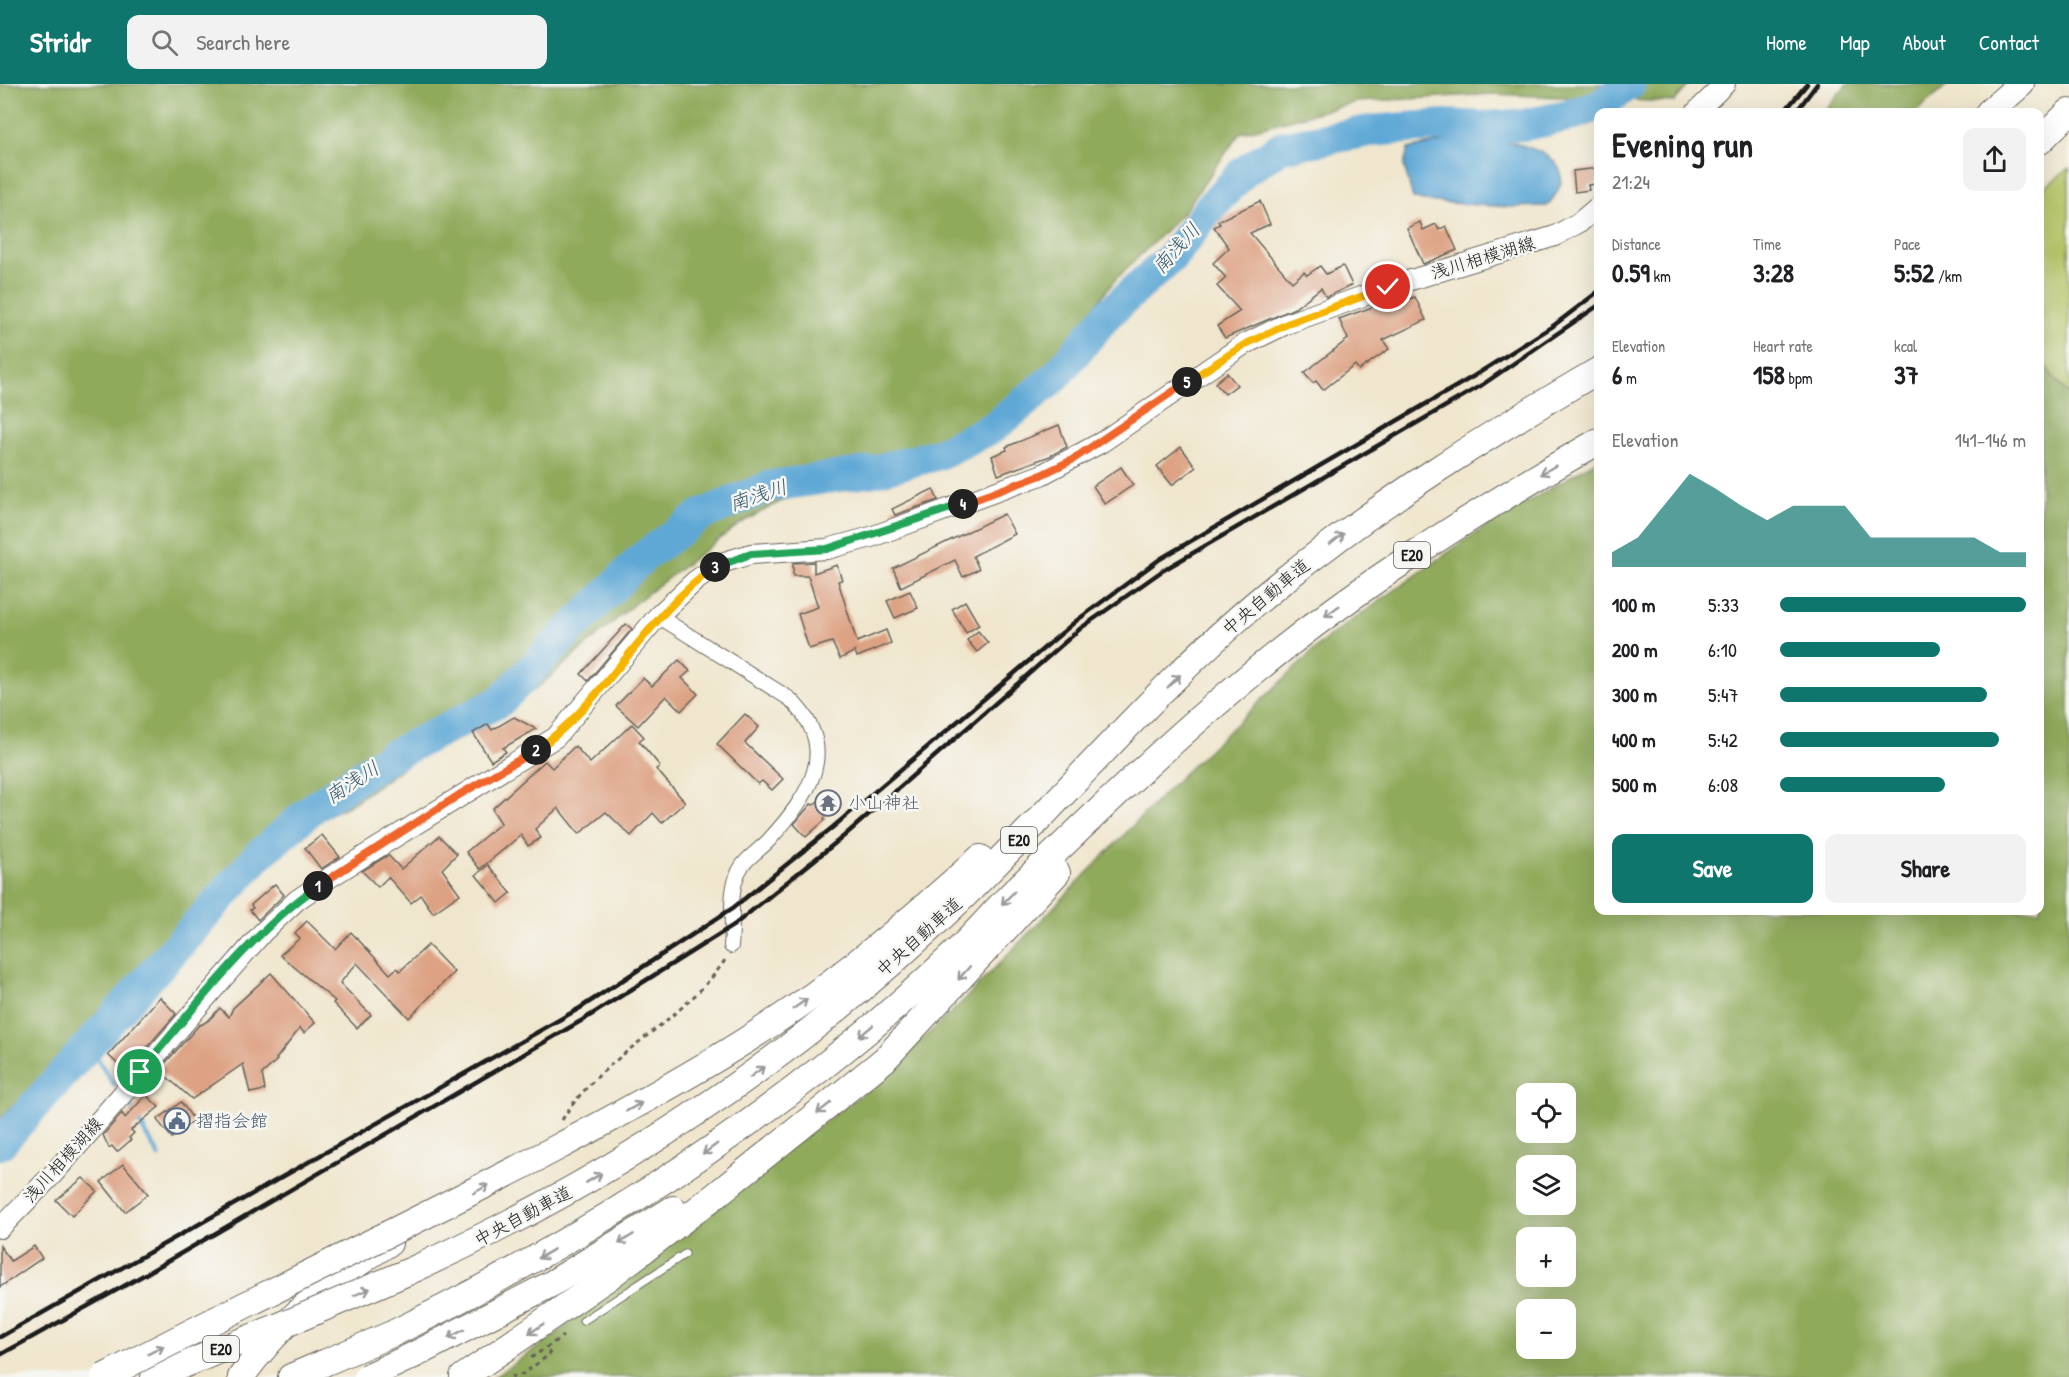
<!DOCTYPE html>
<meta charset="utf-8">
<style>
body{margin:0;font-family:"Patrick Hand","Klee One",sans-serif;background:#f2f2f2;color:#202124;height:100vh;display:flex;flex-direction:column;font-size:22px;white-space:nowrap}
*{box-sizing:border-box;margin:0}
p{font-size:20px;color:#757577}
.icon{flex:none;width:33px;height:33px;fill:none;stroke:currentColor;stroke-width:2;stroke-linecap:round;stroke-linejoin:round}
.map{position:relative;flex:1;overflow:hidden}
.sheet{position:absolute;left:1594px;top:24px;width:450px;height:807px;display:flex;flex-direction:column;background:#fff;border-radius:12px;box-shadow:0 6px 24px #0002}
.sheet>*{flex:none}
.fabs{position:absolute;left:1516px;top:999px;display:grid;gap:12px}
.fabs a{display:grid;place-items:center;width:60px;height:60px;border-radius:12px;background:#fff;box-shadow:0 6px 24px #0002;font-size:30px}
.pin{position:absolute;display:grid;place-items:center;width:51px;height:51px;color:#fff;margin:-26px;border:3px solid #fff;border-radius:50%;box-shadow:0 2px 6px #0007}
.km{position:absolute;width:30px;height:30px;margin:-15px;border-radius:50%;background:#222;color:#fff;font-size:16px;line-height:30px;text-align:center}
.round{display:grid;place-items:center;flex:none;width:63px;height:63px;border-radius:12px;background:#f2f2f2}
.head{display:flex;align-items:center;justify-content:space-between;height:102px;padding:0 18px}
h1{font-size:33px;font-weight:700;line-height:45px}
.stats{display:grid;grid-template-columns:repeat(3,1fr);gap:9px;height:102px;padding:6px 18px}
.stats div{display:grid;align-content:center}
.stats b{font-size:26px;font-weight:700}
.stats small{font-size:16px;font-weight:400}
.stats p{font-size:16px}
.chart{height:168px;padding:12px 18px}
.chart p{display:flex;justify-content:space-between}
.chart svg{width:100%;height:108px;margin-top:6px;fill:#0f766e;opacity:.7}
.action{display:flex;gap:12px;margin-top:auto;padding:12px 18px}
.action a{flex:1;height:69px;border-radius:12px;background:#0f766e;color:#fff;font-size:24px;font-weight:700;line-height:69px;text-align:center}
.action a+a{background:#f2f2f2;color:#202124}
ul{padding:0 18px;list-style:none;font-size:20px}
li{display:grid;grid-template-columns:96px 72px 1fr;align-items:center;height:45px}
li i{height:15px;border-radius:8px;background:#0f766e}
header{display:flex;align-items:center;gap:36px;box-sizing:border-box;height:84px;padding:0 30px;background:#0f766e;color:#fff}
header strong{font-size:28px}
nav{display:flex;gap:33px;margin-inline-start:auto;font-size:21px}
.search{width:420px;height:54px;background:#f2f2f2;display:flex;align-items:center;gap:15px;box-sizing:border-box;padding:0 21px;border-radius:12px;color:#757577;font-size:22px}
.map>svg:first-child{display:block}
.green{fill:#b6c568;stroke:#697042;stroke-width:1.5}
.forest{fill:#90aa5c;stroke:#56633c;stroke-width:1.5;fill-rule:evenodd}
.water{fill:#5ea8d6;stroke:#3d6279;stroke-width:1.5}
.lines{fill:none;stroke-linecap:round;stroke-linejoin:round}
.stream{stroke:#5ea8d6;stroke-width:5}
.river{stroke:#5ea8d6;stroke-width:32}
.building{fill:#dda283}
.service-casing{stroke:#66635a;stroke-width:9}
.minor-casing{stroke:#66635a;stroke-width:16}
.secondary-casing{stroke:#66635a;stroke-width:22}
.motorway-casing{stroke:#66635a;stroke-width:28}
.path{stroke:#66635a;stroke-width:3;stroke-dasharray:4.5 4.5;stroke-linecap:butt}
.service{stroke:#fff;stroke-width:7}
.minor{stroke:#fff;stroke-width:14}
.secondary{stroke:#fff;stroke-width:20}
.motorway{stroke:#fff;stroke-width:26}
.rail{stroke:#1c1c1c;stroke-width:4.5}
.motorway-bridge-casing{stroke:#66635a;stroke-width:28;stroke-linecap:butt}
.motorway-bridge{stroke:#fff;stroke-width:26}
.oneway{stroke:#999}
.split-1-casing{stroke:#fff;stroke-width:12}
.split-2-casing{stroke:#fff;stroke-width:12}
.split-3-casing{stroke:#fff;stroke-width:12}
.split-4-casing{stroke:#fff;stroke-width:12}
.split-5-casing{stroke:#fff;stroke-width:12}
.split-6-casing{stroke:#fff;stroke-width:12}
.split-1{stroke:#22a559;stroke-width:8}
.split-2{stroke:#f0652b;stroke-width:8}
.split-3{stroke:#f5b400;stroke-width:8}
.split-4{stroke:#22a559;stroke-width:8}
.split-5{stroke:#f0652b;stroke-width:8}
.split-6{stroke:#f5b400;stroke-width:8}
.labels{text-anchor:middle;stroke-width:5;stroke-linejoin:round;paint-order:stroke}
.shield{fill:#f6f6f2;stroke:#5d5d5c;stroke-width:1.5}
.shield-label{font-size:16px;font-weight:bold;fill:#1c1c1c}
.street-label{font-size:18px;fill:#1c1c1c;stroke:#f6f6f2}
.worship-label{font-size:18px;fill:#5b616d;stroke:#f6f6f2;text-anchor:start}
.service-label{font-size:18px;fill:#4e5e75;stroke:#f6f6f2;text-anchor:start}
.water-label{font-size:20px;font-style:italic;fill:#3a5b70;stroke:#f6f6f2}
</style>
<header>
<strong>Stridr</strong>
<div class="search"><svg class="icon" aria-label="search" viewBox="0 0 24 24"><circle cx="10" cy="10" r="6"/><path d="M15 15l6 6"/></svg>Search here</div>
<nav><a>Home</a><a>Map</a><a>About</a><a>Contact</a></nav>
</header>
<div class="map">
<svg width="2069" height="1293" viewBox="0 0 2069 1293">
<rect width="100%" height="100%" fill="#f6f6f2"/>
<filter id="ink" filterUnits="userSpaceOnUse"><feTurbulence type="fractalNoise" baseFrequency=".0167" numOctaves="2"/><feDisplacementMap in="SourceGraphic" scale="12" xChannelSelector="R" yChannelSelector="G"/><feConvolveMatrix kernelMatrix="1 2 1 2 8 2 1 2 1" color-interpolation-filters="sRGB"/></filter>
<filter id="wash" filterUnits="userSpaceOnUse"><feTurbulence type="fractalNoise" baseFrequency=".008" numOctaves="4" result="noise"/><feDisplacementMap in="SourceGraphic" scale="24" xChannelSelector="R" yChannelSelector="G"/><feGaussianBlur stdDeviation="1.35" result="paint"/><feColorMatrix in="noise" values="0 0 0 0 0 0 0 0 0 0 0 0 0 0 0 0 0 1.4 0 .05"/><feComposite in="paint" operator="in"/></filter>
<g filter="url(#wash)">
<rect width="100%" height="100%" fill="#f0e6cd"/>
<!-- green -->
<polygon class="green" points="2069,84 2069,312 2040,276 2040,107"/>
<!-- forest -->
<g class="forest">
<polygon points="0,0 1690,0 1674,18 1492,10 1357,18 1240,49 1182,130 1114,197 1048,281 957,354 851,379 741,439 635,519 535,606 412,677 350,721 255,763 138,898 0,1035"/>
<polygon points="1847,0 1948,0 1916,28 1823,28"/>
<path d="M2040,276L2069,312V1293H494L553,1253L696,1132L873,1002L960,920L1180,693L1327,554L1476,449L1599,375V826H2040ZM1527,1010H1566V1048H1527ZM1527,1082H1566V1120H1527ZM1527,1154H1566V1192H1527ZM1527,1226H1566V1264H1527Z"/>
</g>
<!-- water -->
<path class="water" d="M1479,53C1501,56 1567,64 1561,98C1559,107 1553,115 1547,122L1507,123L1423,117L1413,114L1404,82L1408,65L1445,57Z"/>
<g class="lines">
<!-- stream -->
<g class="stream">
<polyline points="89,962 114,1001"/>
<polyline points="125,1014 159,1072"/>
</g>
<!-- river -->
<polyline class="river" points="0,1060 259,771 314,723 389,673 499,618 642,474 701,431 771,402 875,387 939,370 994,343 1054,294 1108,230 1172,173 1211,122 1245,87 1281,63 1370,47 1446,41 1481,43 1524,41 1568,32 1600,21 1630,0"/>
</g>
<g id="blocks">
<!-- building -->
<g class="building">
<polygon points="1599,84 1597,100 1588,101 1589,106 1575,108 1573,87"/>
<polygon points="1260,117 1270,140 1250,149 1292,198 1304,188 1307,191 1320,182 1326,190 1343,182 1352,201 1326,213 1321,204 1295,224 1225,254 1217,242 1240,227 1217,202 1226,194 1213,179 1229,164 1214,143 1220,140 1218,137"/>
<polygon points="1420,138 1423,146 1436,140 1439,146 1446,142 1457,166 1423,180 1407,144"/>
<polygon points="1415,213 1426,236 1383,256 1389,265 1359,286 1355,281 1323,306 1316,297 1313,299 1304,289 1348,255 1339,235 1389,217 1391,221"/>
<polygon points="1227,289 1237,301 1225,310 1215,299"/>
<polygon points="1059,341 1067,363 1050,372 998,391 992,372 1007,366 1006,363"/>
<polygon points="1181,363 1196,383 1172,401 1157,382"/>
<polygon points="1121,383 1133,401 1105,420 1093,402"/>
<polygon points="933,405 938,416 895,431 892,425"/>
<polygon points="1004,430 1015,450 973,472 979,485 963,493 955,476 901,503 893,484"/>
<polygon points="814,478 814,489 837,481 842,496 838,497 857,558 886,546 891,559 857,573 855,567 840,575 832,558 809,565 798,530 818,523 808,492 793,492 793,479"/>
<polygon points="910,507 918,524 895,534 887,517"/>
<polygon points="965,517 979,541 966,549 952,525"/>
<polygon points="626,540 632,545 588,597 581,590"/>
<polygon points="978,547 988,559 977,568 967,556"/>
<polygon points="679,576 690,587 682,594 698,610 681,627 666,612 638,642 616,622 643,594 652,602"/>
<polygon points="745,630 759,643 745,659 783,695 772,706 762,697 758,700 717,660"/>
<polygon points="514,633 536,645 503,664 506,668 491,677 473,649 488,640 492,646"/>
<polygon points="632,640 644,653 639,657 660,682 656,685 685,718 662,739 653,729 631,752 606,728 579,750 558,724 535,745 541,754 528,762 521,751 480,785 466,768 501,739 492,725 545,677 552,684 575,662 590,679"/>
<polygon points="831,707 841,721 824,734 825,736 806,753 794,740 811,720 813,721"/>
<polygon points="322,751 340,773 321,785 305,764"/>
<polygon points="439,752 457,770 442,785 460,810 433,829 421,811 411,819 388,793 378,803 362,787 388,771 401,785"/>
<polygon points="488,781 511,809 499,819 476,791"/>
<polygon points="275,800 284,811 258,836 250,826 253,824 251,821"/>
<polygon points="307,837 335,865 351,848 390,890 397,884 400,887 428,861 454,888 409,934 357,879 340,899 371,931 357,944 333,919 335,917 280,871 300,854 295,849"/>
<polygon points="271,889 315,939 304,949 300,944 276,975 277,976 262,990 265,1006 250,1009 243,980 192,1015 159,986 200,940 201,941 209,936 220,924 229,933 233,924"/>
<polygon points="160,913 176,930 141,970 139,968 123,985 108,971"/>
<polygon points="146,1011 159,1023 131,1046 134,1049 129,1054 131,1056 117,1068 112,1062 109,1064 103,1051 122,1029 125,1034"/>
<polygon points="181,1018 194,1036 172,1054 157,1036"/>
<polygon points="123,1080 148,1110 125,1128 101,1098"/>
<polygon points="83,1094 97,1107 72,1132 56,1116"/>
<polygon points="0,1162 11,1177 34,1162 42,1174 0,1203"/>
</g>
</g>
</g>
<g filter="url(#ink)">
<use href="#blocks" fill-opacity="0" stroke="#66635a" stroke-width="1.5"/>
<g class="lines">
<!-- service casing -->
<g class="service-casing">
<polyline id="service" points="583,1237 685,1170"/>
</g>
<!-- minor casing -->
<g class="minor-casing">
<path id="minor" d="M658,532L790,615C842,665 809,712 769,756C761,765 749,772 742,782C727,804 734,837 731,862"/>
</g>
<!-- secondary casing -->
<g class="secondary-casing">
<g id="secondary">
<polyline points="1696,28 1725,0"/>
<polyline points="0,1144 54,1089 263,848 297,816 332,792 556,653 658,532 695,497 721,479 751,470 827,465 871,453 1041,391 1102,358 1243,261 1286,240 1388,203 1555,152 1580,138 1599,122"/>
</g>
</g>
<!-- motorway casing -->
<g class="motorway-casing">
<g id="motorway">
<polyline points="1989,28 2021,0"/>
<polyline points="2040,57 2069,28"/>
<path d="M564,1060C636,1022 709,982 777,936C849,889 915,832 980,774"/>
<path d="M410,1187C615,1094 802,970 963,813C1069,709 1164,593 1279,500C1379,419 1488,351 1599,286"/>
<path d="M394,1249C546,1174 691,1087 824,982C870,946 914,908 956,868C978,847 997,824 1019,803C1090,735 1161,666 1236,603C1348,508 1472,430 1599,357"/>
<polyline points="416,1270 551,1200 673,1125"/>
<polyline points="154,1293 284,1240"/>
<path d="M241,1293C280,1239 333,1194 389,1159"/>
<polyline points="291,1293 324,1279"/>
<polyline points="463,1293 610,1192 716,1111 884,976 1057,789"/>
</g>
</g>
<!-- path -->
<g class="path">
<path d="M562,1036C602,970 681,941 725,876"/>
<polyline points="531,1274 563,1252"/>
<polyline points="511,1293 523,1290 550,1270 546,1264"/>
</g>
<!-- service -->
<use href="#service" class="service"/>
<!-- minor -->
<use href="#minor" class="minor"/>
<!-- secondary -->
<use href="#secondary" class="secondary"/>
<!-- motorway -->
<use href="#motorway" class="motorway"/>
<!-- rail -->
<g class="rail">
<polyline points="1784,28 1807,0"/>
<polyline points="1796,28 1817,0"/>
<polyline points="0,1253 580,924 733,824 833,743 1076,537 1160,475 1474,292 1553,242 1599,207"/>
<polyline points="0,1271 142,1192 586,934 734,841 844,752 1081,544 1162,487 1482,301 1599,221"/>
</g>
<!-- motorway-bridge casing -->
<g class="motorway-bridge-casing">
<g id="motorway-bridge">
<polyline points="288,1239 410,1187"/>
<polyline points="324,1279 394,1249"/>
<path d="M104,1293C256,1213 412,1141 564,1060"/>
<polyline points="367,1293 416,1270"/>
</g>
</g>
<!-- motorway-bridge -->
<use href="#motorway-bridge" class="motorway-bridge"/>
</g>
<!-- one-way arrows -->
<defs><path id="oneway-shaft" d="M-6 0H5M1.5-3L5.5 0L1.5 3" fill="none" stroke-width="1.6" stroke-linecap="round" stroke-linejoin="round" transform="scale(1.5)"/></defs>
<g class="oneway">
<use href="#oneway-shaft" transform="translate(1548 386) rotate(150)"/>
<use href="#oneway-shaft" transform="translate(1337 455) rotate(-38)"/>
<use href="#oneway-shaft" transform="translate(1332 527) rotate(144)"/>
<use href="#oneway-shaft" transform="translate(1174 597) rotate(-45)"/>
<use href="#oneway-shaft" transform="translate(1008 814) rotate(134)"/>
<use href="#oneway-shaft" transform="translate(964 889) rotate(131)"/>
<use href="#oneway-shaft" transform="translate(800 920) rotate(-35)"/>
<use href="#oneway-shaft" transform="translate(866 947) rotate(140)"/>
<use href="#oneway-shaft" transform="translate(757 988) rotate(-37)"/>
<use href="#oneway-shaft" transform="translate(634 1023) rotate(-29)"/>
<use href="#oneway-shaft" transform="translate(824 1024) rotate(142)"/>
<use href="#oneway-shaft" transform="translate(710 1065) rotate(144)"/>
<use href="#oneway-shaft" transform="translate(594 1094) rotate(-31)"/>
<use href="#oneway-shaft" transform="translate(481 1105) rotate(-28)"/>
<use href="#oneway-shaft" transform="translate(626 1155) rotate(148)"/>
<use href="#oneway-shaft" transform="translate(546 1170) rotate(149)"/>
<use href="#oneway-shaft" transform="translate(362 1208) rotate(-23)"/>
<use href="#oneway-shaft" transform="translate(536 1245) rotate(145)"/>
<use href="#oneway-shaft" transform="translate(456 1250) rotate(153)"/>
<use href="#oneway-shaft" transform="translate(156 1266) rotate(-27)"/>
</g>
</g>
<g class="lines" filter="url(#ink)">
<!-- split-1 casing -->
<g class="split-1-casing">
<path id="split-1" d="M140,988C193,926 251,848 318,802"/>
</g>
<!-- split-2 casing -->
<g class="split-2-casing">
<polyline id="split-2" points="318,802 459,711 536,666"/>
</g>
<!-- split-3 casing -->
<g class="split-3-casing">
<path id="split-3" d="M536,666C606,618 643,534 715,483"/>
</g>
<!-- split-4 casing -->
<g class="split-4-casing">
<polyline id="split-4" points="715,483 751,470 827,465 963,420"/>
</g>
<!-- split-5 casing -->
<g class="split-5-casing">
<polyline id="split-5" points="963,420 1041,391 1072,376 1187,298"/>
</g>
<!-- split-6 casing -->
<g class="split-6-casing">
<polyline id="split-6" points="1187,298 1244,261 1287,240 1388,203"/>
</g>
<!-- split-1 -->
<use href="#split-1" class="split-1"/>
<!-- split-2 -->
<use href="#split-2" class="split-2"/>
<!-- split-3 -->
<use href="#split-3" class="split-3"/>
<!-- split-4 -->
<use href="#split-4" class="split-4"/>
<!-- split-5 -->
<use href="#split-5" class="split-5"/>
<!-- split-6 -->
<use href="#split-6" class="split-6"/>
</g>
<!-- icons -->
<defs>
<g id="temple-ring" transform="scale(1.35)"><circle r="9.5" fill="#f6f6f2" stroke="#6b7280" stroke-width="1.5"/><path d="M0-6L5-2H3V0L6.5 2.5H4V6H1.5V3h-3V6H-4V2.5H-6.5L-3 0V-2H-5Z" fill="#6b7280"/></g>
<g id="civic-ring" transform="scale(1.35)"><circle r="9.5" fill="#f6f6f2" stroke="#5c6f8a" stroke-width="1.5"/><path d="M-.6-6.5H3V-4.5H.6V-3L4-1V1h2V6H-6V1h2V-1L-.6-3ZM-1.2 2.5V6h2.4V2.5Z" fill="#5c6f8a"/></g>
</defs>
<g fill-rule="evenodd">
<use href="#temple-ring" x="828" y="719"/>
<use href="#civic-ring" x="177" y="1037"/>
</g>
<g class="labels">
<!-- shield labels -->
<g class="shield">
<rect x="1394" y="458" width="36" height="26" rx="4.5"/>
<rect x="1001" y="743" width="36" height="26" rx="4.5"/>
<rect x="203" y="1252" width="36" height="26" rx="4.5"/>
</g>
<g class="shield-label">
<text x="1412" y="477">E20</text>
<text x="1019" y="762">E20</text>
<text x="221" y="1271">E20</text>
</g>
<!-- street labels -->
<g class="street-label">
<text transform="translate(1483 174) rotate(-17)" y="6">浅川相模湖線</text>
<text transform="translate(1266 513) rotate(-40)" y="6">中央自動車道</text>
<text transform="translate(919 853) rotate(-42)" y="6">中央自動車道</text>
<text transform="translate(63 1076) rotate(-48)" y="6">浅川相模湖線</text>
<text transform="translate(523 1132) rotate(-28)" y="6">中央自動車道</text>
</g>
<!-- worship labels -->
<g class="worship-label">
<text x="848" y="725">小山神社</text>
</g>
<!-- service labels -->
<g class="service-label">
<text x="196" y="1043">摺指会館</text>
</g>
<!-- water labels -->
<g class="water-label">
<text transform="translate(1176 164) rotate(-48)" y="7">南浅川</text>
<text transform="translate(758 411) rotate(-18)" y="7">南浅川</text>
<text transform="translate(352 698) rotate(-33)" y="7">南浅川</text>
</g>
</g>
</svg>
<div class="fabs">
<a><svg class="icon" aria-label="locate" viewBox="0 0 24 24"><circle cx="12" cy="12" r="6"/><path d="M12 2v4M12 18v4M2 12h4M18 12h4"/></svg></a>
<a><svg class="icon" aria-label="layers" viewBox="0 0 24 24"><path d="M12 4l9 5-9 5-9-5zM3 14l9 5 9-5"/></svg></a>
<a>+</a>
<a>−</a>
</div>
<div class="pin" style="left:140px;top:988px;background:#1e9e55"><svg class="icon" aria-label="arrive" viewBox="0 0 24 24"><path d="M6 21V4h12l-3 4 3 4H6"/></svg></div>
<div class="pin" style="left:1388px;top:203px;background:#d93025"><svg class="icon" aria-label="check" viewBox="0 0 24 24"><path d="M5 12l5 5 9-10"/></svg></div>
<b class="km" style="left:318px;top:802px">1</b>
<b class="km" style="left:536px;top:666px">2</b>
<b class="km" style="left:715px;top:483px">3</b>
<b class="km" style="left:963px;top:420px">4</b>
<b class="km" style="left:1187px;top:298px">5</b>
<section class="sheet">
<div class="head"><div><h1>Evening run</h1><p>21:24</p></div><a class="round"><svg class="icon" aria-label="share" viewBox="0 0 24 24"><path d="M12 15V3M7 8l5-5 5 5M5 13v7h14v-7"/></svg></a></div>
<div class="stats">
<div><p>Distance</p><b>0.59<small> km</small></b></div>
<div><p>Time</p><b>3:28</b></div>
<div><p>Pace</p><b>5:52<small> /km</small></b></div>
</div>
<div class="stats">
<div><p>Elevation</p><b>6<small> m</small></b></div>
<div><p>Heart rate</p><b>158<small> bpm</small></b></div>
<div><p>kcal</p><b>37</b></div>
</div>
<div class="chart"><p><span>Elevation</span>141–146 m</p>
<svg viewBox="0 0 160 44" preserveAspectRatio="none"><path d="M0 44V38L10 32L20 19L30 6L40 12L50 19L60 25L70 19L80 19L90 19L100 32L110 32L120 32L130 32L140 32L150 38L160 38V44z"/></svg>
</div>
<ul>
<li><b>100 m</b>5:33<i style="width:100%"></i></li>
<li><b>200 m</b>6:10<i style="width:65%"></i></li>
<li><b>300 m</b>5:47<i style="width:84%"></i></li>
<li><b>400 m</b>5:42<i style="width:89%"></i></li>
<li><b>500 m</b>6:08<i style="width:67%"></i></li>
</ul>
<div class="action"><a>Save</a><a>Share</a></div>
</section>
</div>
